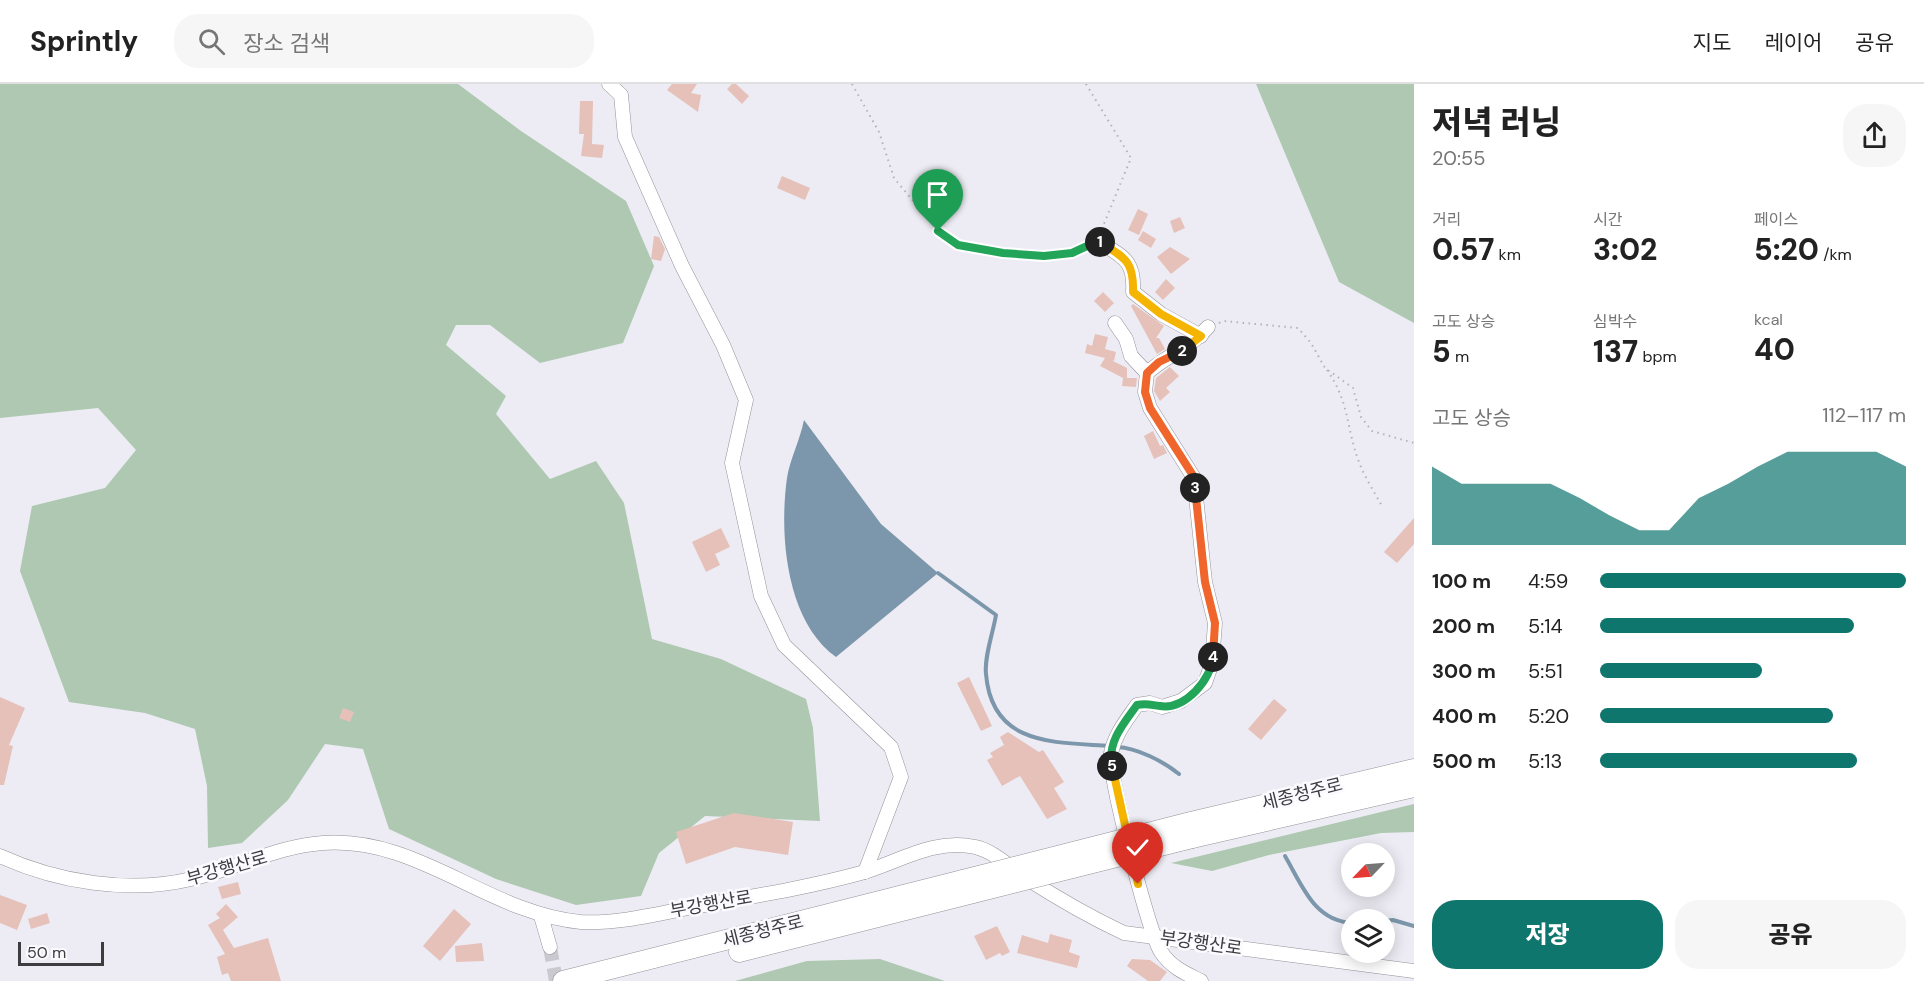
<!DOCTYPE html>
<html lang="ko">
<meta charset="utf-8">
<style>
body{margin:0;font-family:"DM Sans","Noto Sans KR",sans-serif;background:#f6f6f6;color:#222;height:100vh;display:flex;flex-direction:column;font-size:22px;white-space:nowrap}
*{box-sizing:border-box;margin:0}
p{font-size:20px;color:#767676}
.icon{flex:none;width:33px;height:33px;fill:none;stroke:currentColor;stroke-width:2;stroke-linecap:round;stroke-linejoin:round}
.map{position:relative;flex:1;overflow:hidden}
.details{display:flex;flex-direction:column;background:#fff;width:510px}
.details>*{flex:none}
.needle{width:39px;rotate:245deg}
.buttons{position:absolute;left:1341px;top:759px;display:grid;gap:12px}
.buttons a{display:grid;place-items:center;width:54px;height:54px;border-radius:50%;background:#fff;box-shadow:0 3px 15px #0003;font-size:30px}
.scale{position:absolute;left:18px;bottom:15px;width:86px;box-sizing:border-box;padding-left:6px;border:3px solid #3d3d3f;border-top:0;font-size:16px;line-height:21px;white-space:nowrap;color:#3d3d3f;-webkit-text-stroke:4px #fbfaff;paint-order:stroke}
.pin{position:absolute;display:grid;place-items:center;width:51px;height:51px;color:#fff;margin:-62px -26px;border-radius:50% 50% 50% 0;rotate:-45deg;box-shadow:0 0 6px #0007}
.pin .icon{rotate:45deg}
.km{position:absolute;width:30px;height:30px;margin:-15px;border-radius:50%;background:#222;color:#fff;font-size:16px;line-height:30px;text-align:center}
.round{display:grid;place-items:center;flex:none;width:63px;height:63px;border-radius:24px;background:#f6f6f6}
.summary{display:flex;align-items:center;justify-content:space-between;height:102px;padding:0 18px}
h1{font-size:33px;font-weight:800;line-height:45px}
.stats{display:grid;grid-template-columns:repeat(3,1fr);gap:9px;height:102px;padding:6px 18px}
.stats div{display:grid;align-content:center}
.stats b{font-size:30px;font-weight:800}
.stats small{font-size:16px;font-weight:400}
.stats p{font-size:16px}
.chart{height:168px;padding:12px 18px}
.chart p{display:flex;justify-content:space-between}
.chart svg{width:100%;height:108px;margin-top:6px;fill:#0f766e;opacity:.7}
.action{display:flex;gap:12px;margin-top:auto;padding:12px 18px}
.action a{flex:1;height:69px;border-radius:24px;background:#0f766e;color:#fff;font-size:24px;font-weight:800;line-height:69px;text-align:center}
.action a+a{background:#f6f6f6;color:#222}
ul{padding:0 18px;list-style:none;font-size:20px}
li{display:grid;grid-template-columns:96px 72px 1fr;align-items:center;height:45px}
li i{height:15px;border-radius:8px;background:#0f766e}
header{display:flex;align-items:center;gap:36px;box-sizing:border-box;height:84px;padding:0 30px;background:#fff;border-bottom:2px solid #e0e0e0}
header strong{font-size:28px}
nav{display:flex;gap:33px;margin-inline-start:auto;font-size:21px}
.search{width:420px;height:54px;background:#f6f6f6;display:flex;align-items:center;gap:15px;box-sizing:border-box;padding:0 21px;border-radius:24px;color:#767676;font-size:22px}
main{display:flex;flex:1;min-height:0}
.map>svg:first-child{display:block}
.green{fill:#aec8b2}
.water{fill:#7c97ab}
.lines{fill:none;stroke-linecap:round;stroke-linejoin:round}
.stream{stroke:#7c97ab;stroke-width:4}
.building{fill:#e6c1ba}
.minor-tunnel{stroke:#cac9d0;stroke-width:14;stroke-dasharray:14 7;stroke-linecap:butt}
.minor-casing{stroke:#939299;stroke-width:15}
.highway-casing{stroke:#939299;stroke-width:21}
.path{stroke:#b2b2b8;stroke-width:2;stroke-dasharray:1.5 4.5;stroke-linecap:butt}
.minor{stroke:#fff;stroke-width:14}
.highway{stroke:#fff;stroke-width:20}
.highway-bridge-casing{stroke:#939299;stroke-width:21;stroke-linecap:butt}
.highway-bridge{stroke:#fff;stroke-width:20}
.split-1-casing{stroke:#fff;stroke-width:12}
.split-2-casing{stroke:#fff;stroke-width:12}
.split-3-casing{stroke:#fff;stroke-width:12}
.split-4-casing{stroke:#fff;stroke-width:12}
.split-5-casing{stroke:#fff;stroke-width:12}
.split-6-casing{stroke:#fff;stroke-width:12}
.split-1{stroke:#22a559;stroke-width:8}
.split-2{stroke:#f5b400;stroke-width:8}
.split-3{stroke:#f0652b;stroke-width:8}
.split-4{stroke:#f0652b;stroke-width:8}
.split-5{stroke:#22a559;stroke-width:8}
.split-6{stroke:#f5b400;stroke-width:8}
.labels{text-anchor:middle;stroke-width:5;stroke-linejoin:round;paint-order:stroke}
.street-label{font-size:18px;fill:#3d3d3f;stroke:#fbfaff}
</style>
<header>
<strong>Sprintly</strong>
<div class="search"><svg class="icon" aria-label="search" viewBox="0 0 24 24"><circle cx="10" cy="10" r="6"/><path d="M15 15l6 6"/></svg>장소 검색</div>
<nav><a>지도</a><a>레이어</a><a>공유</a></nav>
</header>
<main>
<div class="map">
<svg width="1414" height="897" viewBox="0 0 1414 897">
<rect width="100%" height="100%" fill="#edecf4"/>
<!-- green -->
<g class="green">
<polygon points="0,0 458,0 521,47 626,117 654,182 623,259 540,279 490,241 456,241 446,261 506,312 496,330 550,395 596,377 624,419 652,555 721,575 806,615 813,644 820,737 705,732 659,769 641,812 576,821 496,795 389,745 363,665 325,660 288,716 242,759 208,764 207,702 195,645 145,629 69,618 20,487 32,422 105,404 136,366 98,324 0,334"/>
<polygon points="1256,0 1414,0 1414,239 1339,198"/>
<polygon points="1414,720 1414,748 1381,749 1269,771 1212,787 1171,779"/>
<polygon points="880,875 945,897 735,897 807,877"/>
</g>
<!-- water -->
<path class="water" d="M804,336L881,440L938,489L836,573C786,537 779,451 787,394C790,375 800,356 804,336Z"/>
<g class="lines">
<!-- stream -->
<g class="stream">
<path d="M938,489L996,531C993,549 984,573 986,590C992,663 1056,658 1110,662"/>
<path d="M1117,663C1137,664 1163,677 1179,690"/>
<path d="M1285,772C1302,801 1314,837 1352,839"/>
<polyline points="1384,837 1393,836 1414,842"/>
</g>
</g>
<!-- building -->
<g class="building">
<polygon points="672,0 697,0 691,9 701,11 698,28 667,6"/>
<polygon points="732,0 736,0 749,12 742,20 727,5"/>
<polygon points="580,17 593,17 592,60 604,61 602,74 581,72 584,50 579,50"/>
<polygon points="782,92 810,104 805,116 777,104"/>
<polygon points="1138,125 1148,130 1139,151 1128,146"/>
<polygon points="1180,133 1185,144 1174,149 1170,137"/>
<polygon points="1143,147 1156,155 1151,164 1138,156"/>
<polygon points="654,152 659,153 665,165 661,177 651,175"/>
<polygon points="1170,163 1190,175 1171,190 1157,173"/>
<polygon points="1166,195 1175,204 1163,216 1155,208"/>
<polygon points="1103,208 1114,219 1105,228 1094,217"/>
<polygon points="1133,220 1164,242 1156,254 1159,254 1165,265 1157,270 1131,222"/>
<polygon points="1095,250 1108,253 1105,265 1116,268 1114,277 1111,276 1127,284 1127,294 1137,294 1136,303 1122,302 1123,294 1100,282 1105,274 1085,269 1087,260 1092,262"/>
<polygon points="1170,283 1179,292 1166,304 1170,308 1160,317 1154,307 1156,294"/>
<polygon points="1153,347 1160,362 1163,361 1167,369 1154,375 1144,352"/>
<polygon points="1414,434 1414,460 1397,479 1384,468"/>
<polygon points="721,444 730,463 715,470 720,481 706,488 692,458"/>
<polygon points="969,593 992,642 981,647 957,599"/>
<polygon points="0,613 25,624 9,661 13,662 4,701 0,701"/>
<polygon points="1274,615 1287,626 1261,656 1248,645"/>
<polygon points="343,624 354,628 350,638 339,634"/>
<polygon points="1008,648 1039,668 1043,666 1064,698 1054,704 1067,725 1047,735 1020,692 1002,702 987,676 993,673 990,669 1004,661 1000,653"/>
<polygon points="734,729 793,738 788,771 735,763 686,780 676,748"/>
<polygon points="238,798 241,810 222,815 218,803"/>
<polygon points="0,811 27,821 17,846 0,839"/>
<polygon points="226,820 238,833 223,846 234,864 268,854 281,897 231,897 228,889 222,891 217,873 225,870 208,841 220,834 216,830"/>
<polygon points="454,825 471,840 440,877 423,862"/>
<polygon points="47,829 50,839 31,845 28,835"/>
<polygon points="997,842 1010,868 1002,872 1000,869 986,876 974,852"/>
<polygon points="1050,850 1072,856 1069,868 1080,872 1077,884 1017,869 1022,851 1048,859"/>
<polygon points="482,859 484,877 456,878 455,862"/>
<polygon points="1132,875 1150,876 1167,888 1160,897 1148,897 1127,882"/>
</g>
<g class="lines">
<!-- minor-tunnel -->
<polyline class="minor-tunnel" points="550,863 556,897"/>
<!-- minor casing -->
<g class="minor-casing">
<g id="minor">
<polyline points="609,0 621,11 625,53 682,182 723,261 746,316 732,379 761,512 784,561 891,663 901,693 865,788"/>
<path d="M1098,157C1123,173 1135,176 1133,208L1161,230L1201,252"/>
<polyline points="1115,239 1126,255 1131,272 1147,289"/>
<path d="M0,772C57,798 129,810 191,795C235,785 278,762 323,759C418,752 489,830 581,838C617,840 657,830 693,823C749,813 806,804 861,789C899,778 934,754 975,763C992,766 1011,784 1026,794C1057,814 1090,833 1124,849L1414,887"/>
<polyline points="541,832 550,863"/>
<path d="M1201,897C1185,889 1172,884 1161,868C1149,850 1107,686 1111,669C1115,650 1126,637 1137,621L1150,619L1162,623L1181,617L1205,599L1212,579L1215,539L1205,498L1194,394L1150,324L1145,308L1147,289C1167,271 1190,264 1208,243"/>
</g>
</g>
<!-- highway casing -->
<g class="highway-casing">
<g id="highway">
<polyline points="1191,738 1414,685"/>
<polyline points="1192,754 1414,703"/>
<polyline points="739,868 973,809"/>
<polyline points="563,897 963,796"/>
</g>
</g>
<!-- path -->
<g class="path">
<polyline points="852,0 879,48 894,94 938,147 958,161 1003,169 1044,172 1072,169 1089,161"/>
<polyline points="1086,0 1131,74 1101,147"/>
<polyline points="1219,239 1224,237 1298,244 1311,259 1325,284 1353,304 1361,333 1372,347 1414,359"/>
<path d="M1327,286C1350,319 1346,344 1359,378C1365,394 1375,409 1383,424"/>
</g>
<!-- minor -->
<use href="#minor" class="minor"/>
<!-- highway -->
<use href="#highway" class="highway"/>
<!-- highway-bridge casing -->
<g class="highway-bridge-casing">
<g id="highway-bridge">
<polyline points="963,796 1191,738"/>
<polyline points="973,809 1192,754"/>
</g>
</g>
<!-- highway-bridge -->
<use href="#highway-bridge" class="highway-bridge"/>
</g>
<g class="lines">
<!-- split-1 casing -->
<g class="split-1-casing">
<polyline id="split-1" points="938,147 958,161 1003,169 1044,172 1072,169 1098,157 1100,158"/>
</g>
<!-- split-2 casing -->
<g class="split-2-casing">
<path id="split-2" d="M1100,158C1125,174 1134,177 1133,208L1161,230L1201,252L1182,267"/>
</g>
<!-- split-3 casing -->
<g class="split-3-casing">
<polyline id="split-3" points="1182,267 1159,278 1147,289 1145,308 1150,324 1194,393 1195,404"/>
</g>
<!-- split-4 casing -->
<g class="split-4-casing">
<polyline id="split-4" points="1195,404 1205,498 1215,539 1213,573"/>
</g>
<!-- split-5 casing -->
<g class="split-5-casing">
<path id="split-5" d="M1112,682C1107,658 1124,639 1137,621C1147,619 1151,621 1160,622C1185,626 1211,596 1213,573"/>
</g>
<!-- split-6 casing -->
<g class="split-6-casing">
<polyline id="split-6" points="1112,682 1138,800"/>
</g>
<!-- split-1 -->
<use href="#split-1" class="split-1"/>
<!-- split-2 -->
<use href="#split-2" class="split-2"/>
<!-- split-3 -->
<use href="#split-3" class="split-3"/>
<!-- split-4 -->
<use href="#split-4" class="split-4"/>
<!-- split-5 -->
<use href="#split-5" class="split-5"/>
<!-- split-6 -->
<use href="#split-6" class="split-6"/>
</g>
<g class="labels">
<!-- street labels -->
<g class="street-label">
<text transform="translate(1302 710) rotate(-14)" y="6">세종청주로</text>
<text transform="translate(227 784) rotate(-16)" y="6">부강행산로</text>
<text transform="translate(711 820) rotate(-10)" y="6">부강행산로</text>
<text transform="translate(763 847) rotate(-14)" y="6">세종청주로</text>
<text transform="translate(1201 859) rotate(8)" y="6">부강행산로</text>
</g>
</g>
</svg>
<div class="buttons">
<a><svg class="needle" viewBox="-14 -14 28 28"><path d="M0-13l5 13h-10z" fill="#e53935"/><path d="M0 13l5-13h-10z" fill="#767676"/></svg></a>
<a><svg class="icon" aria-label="layers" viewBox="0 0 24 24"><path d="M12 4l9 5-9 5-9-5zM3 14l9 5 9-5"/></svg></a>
</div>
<div class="scale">50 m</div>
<div class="pin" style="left:938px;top:147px;background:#1e9e55"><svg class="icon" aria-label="arrive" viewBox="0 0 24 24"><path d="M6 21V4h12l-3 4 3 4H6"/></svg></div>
<div class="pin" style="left:1138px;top:800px;background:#d93025"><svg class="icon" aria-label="check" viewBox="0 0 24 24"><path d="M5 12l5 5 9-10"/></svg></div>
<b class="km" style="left:1100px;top:158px">1</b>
<b class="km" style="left:1182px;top:267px">2</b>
<b class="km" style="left:1195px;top:404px">3</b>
<b class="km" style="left:1213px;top:573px">4</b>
<b class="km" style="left:1112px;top:682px">5</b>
</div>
<section class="details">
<div class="summary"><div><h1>저녁 러닝</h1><p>20:55</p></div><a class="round"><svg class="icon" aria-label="share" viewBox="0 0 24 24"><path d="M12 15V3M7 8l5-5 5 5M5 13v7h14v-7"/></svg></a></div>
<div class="stats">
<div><p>거리</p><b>0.57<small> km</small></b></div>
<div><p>시간</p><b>3:02</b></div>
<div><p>페이스</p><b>5:20<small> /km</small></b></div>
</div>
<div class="stats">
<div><p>고도 상승</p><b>5<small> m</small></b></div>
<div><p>심박수</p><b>137<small> bpm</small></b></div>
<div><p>kcal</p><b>40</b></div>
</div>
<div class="chart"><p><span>고도 상승</span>112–117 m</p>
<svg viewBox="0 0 160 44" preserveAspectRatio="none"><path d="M0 44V12L10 19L20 19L30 19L40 19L50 25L60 32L70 38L80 38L90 25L100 19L110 12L120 6L130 6L140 6L150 6L160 12V44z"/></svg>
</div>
<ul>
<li><b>100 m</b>4:59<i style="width:100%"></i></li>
<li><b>200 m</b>5:14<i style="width:83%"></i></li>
<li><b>300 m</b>5:51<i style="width:53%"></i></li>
<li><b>400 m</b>5:20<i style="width:76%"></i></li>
<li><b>500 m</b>5:13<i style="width:84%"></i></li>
</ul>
<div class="action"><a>저장</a><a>공유</a></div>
</section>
</main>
